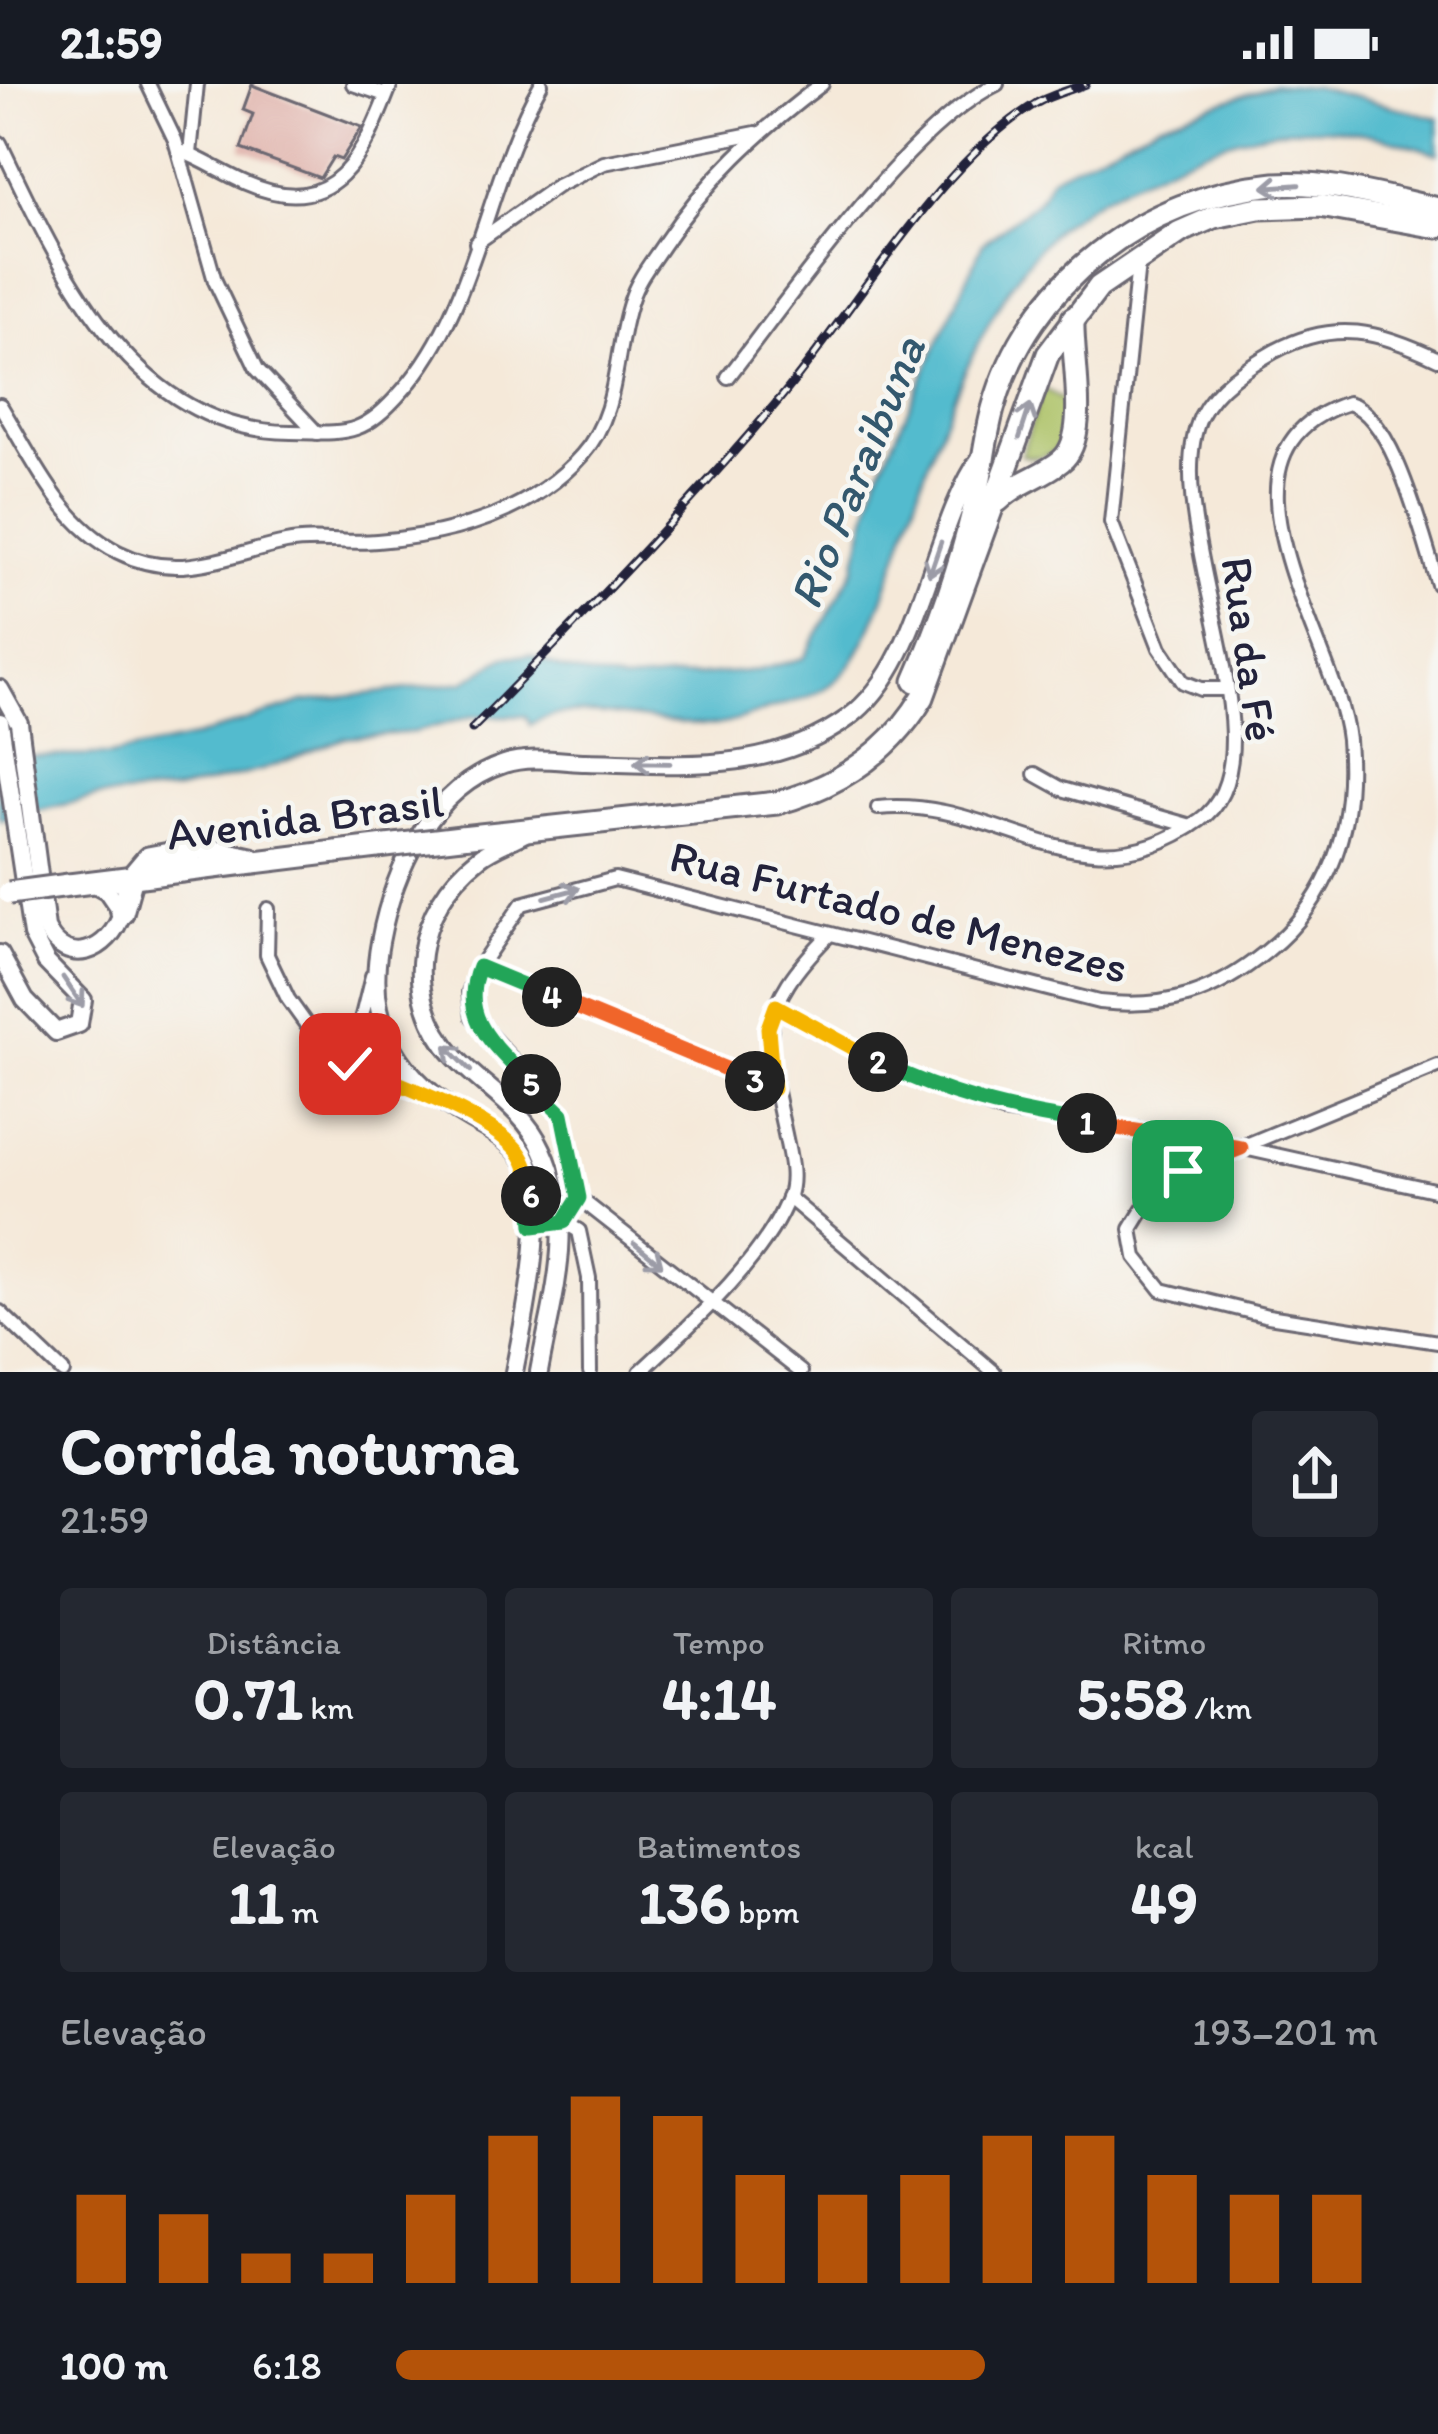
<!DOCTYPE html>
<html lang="pt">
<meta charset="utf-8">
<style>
body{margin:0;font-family:Itim,sans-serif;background:#242831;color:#f1f3f6;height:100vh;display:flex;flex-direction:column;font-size:45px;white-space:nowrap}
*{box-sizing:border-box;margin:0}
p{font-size:39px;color:#9ea1a6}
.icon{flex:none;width:66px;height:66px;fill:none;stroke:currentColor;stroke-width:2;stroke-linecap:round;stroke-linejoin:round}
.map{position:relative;height:1288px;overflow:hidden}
.sheet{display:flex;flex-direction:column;background:#171b24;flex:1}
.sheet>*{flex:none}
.pin{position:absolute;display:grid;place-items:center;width:102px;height:102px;color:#fff;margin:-51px;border-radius:24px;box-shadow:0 6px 18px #0006}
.km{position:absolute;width:60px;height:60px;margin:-30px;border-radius:50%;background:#222;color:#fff;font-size:33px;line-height:60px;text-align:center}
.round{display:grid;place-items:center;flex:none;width:126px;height:126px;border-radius:12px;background:#242831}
.summary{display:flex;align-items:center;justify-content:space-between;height:204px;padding:0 60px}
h1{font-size:66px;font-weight:700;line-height:90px}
.stats{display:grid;grid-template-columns:repeat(3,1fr);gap:18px;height:204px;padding:12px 60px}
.stats div{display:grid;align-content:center;border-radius:12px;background:#242831;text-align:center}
.stats b{font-size:60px;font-weight:700}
.stats small{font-size:33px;font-weight:400}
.stats p{font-size:33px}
.chart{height:336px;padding:24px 60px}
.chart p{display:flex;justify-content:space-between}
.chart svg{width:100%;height:216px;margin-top:12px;stroke:#b45309;stroke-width:6}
ul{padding:0 60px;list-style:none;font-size:39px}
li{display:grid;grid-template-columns:192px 144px 1fr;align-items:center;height:90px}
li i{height:30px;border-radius:15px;background:#b45309}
.status{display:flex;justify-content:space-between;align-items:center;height:84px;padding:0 60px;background:#171b24;direction:ltr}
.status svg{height:33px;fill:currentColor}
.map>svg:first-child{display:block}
.green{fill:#adc267;stroke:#687251;stroke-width:3}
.water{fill:#52bbce;stroke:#3a6e84;stroke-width:3}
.building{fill:#deaca4}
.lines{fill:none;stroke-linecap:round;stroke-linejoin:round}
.minor-casing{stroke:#6c6872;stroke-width:18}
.secondary-casing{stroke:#6c6872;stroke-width:22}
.trunk-casing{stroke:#6c6872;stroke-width:27}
.minor{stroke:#fff;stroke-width:12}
.secondary{stroke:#fff;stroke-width:16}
.trunk{stroke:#fff;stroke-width:21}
.rail-casing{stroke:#22223b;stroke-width:9}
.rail{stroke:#f6f6f2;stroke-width:4.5;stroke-dasharray:14;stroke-linecap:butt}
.trunk-bridge-casing{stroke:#6c6872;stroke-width:27;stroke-linecap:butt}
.trunk-bridge{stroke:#fff;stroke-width:21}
.oneway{stroke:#9c9ca7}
.split-1-casing{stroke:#fff;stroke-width:24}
.split-2-casing{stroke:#fff;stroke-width:24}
.split-3-casing{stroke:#fff;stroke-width:24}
.split-4-casing{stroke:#fff;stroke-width:24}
.split-5-casing{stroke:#fff;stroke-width:24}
.split-6-casing{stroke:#fff;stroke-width:24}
.split-7-casing{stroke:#fff;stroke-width:24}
.split-1{stroke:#f0652b;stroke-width:15}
.split-2{stroke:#22a559;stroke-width:15}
.split-3{stroke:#f5b400;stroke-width:15}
.split-4{stroke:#f0652b;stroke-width:15}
.split-5{stroke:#22a559;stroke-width:15}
.split-6{stroke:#22a559;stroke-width:15}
.split-7{stroke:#f5b400;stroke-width:15}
.labels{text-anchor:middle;stroke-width:9;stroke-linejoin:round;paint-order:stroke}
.street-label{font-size:45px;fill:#22223b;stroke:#f6f6f2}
.water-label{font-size:48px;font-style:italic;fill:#33586e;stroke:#f6f6f2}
</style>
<div class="status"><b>21:59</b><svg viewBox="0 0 49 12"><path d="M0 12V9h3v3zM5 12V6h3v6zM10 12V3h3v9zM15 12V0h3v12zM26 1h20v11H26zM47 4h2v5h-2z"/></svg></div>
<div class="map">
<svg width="1438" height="1288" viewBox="0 0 1438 1288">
<rect width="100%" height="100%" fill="#f6f6f2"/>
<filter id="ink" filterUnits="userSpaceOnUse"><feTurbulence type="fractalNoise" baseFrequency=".00833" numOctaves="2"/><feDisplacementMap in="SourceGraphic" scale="24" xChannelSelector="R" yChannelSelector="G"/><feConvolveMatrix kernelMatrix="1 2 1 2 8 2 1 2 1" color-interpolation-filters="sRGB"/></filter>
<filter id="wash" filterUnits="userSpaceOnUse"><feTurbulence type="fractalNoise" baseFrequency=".004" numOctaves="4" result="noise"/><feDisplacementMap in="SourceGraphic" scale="48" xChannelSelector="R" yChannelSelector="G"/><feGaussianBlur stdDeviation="2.7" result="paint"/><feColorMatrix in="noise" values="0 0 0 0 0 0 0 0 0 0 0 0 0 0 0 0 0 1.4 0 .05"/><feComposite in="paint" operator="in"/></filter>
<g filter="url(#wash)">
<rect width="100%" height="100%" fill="#f5e9d9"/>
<!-- green -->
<path class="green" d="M1043,304L1065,318L1070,352C1056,368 1043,378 1021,371Z"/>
<!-- water -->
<path class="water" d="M1274,1L1315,3L1438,34V70C1332,33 1270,35 1167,82C1131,98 1095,114 1064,139C992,197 934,355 907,443C893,486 872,559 841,592C823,610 800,616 777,623C757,629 735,639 715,641C664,644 570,612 530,641L526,632H473L415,648L345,654L262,686L178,707L96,713L0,736V673L110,671L189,655L303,618L464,598L505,573L530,571L565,586L623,598L759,586L804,574L854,485L876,396L983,159L1039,116L1051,93L1161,38Z"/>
<g id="blocks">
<!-- building -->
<polygon class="building" points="252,1 362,43 341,76 333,73 320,94 241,65 253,30 243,26"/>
</g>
</g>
<g filter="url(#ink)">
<use href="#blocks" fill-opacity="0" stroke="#6c6872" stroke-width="3"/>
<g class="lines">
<!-- minor casing -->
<g class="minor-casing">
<g id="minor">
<polyline points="148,0 175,56 215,197 257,285 317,349"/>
<polyline points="353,0 386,11"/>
<path d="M0,59C59,183 131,347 291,348C348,349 362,353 403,306C477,223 486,95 541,0"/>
<path d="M178,66C202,75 223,89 246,99C337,139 364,69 391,0"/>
<polyline points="190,70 197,0"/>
<polyline points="476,159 557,102 604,79 756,49"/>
<polyline points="1138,180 1111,438 1160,564 1183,598 1201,605 1224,605"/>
<path d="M728,293C792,211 906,44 997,0"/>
<path d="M0,321C33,375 60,439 118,468C180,499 225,471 286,459C315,453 347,460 377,457C452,451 531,429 582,371C621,327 613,268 631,216C637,196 651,179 663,161C707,95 758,48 822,0"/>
<polyline points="1035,690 1062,705 1191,742"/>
<path d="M878,724C997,711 1080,821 1200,736C1291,672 1154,432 1201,332C1216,302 1247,283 1275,267C1334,235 1380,247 1438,275"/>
<polyline points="268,825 267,871 288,915 316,954 332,972 428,1011"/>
<polyline points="479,883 773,1005"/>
<polyline points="775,922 898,988 1002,1027 1199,1054 1438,1107"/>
<polyline points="350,980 372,892"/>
<polyline points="1438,982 1183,1087 1156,1104 1131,1145 1136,1173 1162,1206 1268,1232 1438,1258"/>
<polyline points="788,1113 994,1288"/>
<path d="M579,1114L562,1030L473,933L469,908L479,883L522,820L615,795L1099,918C1168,925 1213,911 1267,867C1333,814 1355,739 1348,656C1338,559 1193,368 1348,319C1395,331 1423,457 1438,500"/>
<polyline points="0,1228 63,1288"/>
<polyline points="590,1288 589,1194 579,1147 564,1138 579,1114 801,1288"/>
<path d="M640,1288C687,1244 765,1175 788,1114C796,1094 789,1070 785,1050C764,954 755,926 828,852"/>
</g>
</g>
<!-- secondary casing -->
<g class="secondary-casing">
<g id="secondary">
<path d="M0,605L19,639L46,844C66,885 110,868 122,829L107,807L91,798"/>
<polyline points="0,638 32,851 46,878 83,916 79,940 56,948 25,916 0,870"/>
<path d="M527,748C512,757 492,763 479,774C415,824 399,912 455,973C484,1004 523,1024 542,1065C578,1143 553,1209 539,1288"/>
<path d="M514,1288C524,1235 548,1131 526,1081C515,1058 492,1048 471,1036C401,996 364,943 380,858C393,788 430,704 504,680C528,672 560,677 586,678C677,680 770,691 848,634C924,578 929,445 983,370"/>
</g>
</g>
<!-- trunk casing -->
<g class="trunk-casing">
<g id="trunk">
<path d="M998,417C1017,398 1041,393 1061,377C1091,353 1071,274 1073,234"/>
<path d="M915,597C939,543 960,482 974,424C982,391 984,358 993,325C1028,197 1145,112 1275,100C1329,96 1386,114 1438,125"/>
<path d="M461,753L777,719C839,702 890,668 923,613L1048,270L1099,203L1180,148L1214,133L1259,124L1320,122L1438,143"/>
<polyline points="69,801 336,768"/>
<polyline points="122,829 132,793 148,774 201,764 251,775"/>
</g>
</g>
<!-- minor -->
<use href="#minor" class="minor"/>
<!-- secondary -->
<use href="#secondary" class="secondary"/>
<!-- trunk -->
<use href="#trunk" class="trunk"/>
<!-- rail casing -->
<g class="rail-casing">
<path id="rail" d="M472,645C577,539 681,431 778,317C852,230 938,79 1035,20C1050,11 1070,6 1086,0"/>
</g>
<!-- rail -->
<use href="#rail" class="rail"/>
<!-- trunk-bridge casing -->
<g class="trunk-bridge-casing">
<g id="trunk-bridge">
<polyline points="336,768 461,753"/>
<polyline points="9,809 69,801"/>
</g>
</g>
<!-- trunk-bridge -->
<use href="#trunk-bridge" class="trunk-bridge"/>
</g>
<!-- one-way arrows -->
<defs><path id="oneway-shaft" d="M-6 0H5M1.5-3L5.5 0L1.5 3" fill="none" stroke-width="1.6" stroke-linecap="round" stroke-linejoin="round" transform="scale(3)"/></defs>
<g class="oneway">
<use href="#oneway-shaft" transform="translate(1281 102) rotate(176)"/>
<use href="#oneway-shaft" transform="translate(1025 337) rotate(-72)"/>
<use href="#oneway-shaft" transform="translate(935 475) rotate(109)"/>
<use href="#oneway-shaft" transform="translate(652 679) rotate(-179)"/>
<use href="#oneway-shaft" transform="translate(562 809) rotate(-15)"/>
<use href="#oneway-shaft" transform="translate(73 908) rotate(56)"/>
<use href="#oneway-shaft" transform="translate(458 974) rotate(-135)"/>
<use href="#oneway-shaft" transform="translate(648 1170) rotate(39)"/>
</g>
</g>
<g class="lines" filter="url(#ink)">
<!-- split-1 casing -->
<g class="split-1-casing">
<polyline id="split-1" points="1087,1039 1241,1064 1183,1087"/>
</g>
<!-- split-2 casing -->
<g class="split-2-casing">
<path id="split-2" d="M878,978C947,1012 1011,1028 1087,1039"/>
</g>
<!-- split-3 casing -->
<g class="split-3-casing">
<polyline id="split-3" points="755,997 773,1005 768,944 776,922 878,978"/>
</g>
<!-- split-4 casing -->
<g class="split-4-casing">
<polyline id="split-4" points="552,913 755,997"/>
</g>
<!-- split-5 casing -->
<g class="split-5-casing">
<path id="split-5" d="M531,1000C496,962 458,936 479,883L552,913"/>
</g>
<!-- split-6 casing -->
<g class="split-6-casing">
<polyline id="split-6" points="531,1112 533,1142 564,1138 579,1114 562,1030 531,1000"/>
</g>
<!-- split-7 casing -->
<g class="split-7-casing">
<path id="split-7" d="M350,980C393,997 489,1032 518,1067C529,1081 529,1096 531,1112"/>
</g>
<!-- split-1 -->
<use href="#split-1" class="split-1"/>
<!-- split-2 -->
<use href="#split-2" class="split-2"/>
<!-- split-3 -->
<use href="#split-3" class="split-3"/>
<!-- split-4 -->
<use href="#split-4" class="split-4"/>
<!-- split-5 -->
<use href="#split-5" class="split-5"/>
<!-- split-6 -->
<use href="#split-6" class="split-6"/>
<!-- split-7 -->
<use href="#split-7" class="split-7"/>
</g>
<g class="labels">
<!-- street labels -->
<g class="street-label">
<text transform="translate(1250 565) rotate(82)" y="16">Rua da Fé</text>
<text transform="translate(305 733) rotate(-7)" y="16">Avenida Brasil</text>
<text transform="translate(899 827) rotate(14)" y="16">Rua Furtado de Menezes</text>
</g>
<!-- water labels -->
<g class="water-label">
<text transform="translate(856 388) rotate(-68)" y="17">Rio Paraibuna</text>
</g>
</g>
</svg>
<div class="pin" style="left:1183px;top:1087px;background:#1e9e55"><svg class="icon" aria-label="arrive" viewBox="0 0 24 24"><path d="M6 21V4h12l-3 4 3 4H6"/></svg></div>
<div class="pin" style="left:350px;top:980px;background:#d93025"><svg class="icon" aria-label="check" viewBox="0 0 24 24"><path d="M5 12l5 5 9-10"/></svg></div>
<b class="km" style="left:1087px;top:1039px">1</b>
<b class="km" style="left:878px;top:978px">2</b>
<b class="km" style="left:755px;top:997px">3</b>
<b class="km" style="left:552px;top:913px">4</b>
<b class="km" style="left:531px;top:1000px">5</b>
<b class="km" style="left:531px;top:1112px">6</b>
</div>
<section class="sheet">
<div class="summary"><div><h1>Corrida noturna</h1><p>21:59</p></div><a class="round"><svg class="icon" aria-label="share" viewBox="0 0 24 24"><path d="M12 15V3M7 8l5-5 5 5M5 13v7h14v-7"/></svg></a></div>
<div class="stats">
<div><p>Distância</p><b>0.71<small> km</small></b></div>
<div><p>Tempo</p><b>4:14</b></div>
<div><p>Ritmo</p><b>5:58<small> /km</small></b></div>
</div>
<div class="stats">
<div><p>Elevação</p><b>11<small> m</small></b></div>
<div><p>Batimentos</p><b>136<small> bpm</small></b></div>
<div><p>kcal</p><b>49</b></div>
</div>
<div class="chart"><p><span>Elevação</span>193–201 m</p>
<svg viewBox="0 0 160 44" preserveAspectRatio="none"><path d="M5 44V26M15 44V30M25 44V38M35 44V38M45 44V26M55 44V14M65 44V6M75 44V10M85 44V22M95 44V26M105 44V22M115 44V14M125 44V14M135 44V22M145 44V26M155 44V26"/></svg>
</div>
<ul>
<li><b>100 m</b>6:18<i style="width:60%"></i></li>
</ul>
</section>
